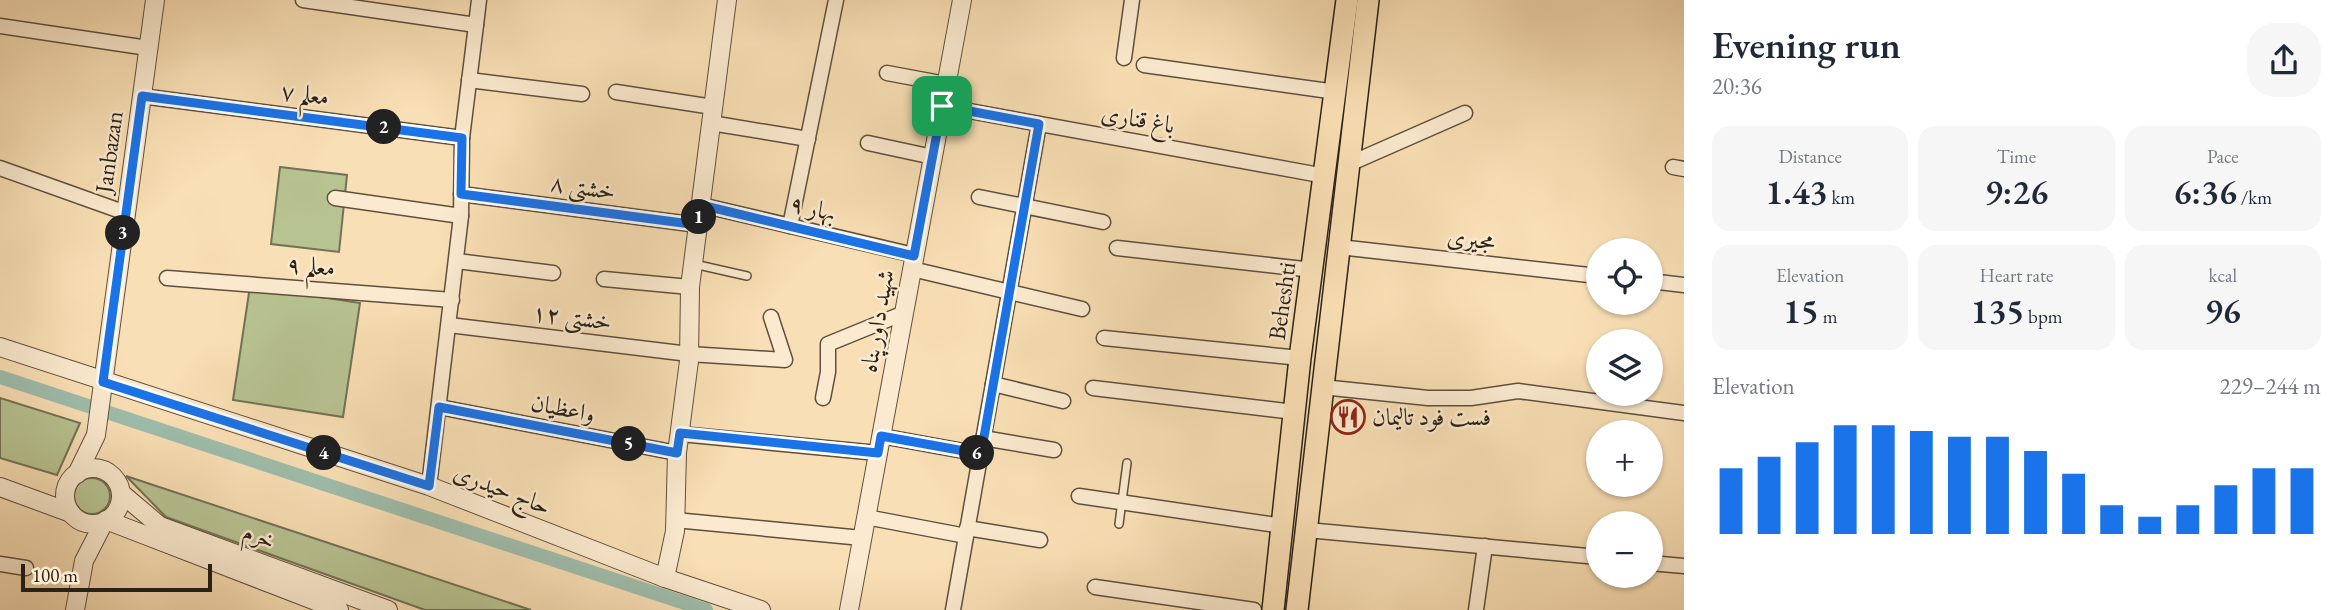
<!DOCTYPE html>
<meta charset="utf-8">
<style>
body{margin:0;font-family:"EB Garamond",Amiri,serif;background:#f6f6f7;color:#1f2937;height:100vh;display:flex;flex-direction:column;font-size:26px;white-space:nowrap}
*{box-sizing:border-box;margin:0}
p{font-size:23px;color:#747a83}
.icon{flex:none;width:38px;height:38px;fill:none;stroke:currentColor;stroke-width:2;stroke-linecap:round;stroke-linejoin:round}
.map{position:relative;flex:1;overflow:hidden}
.panel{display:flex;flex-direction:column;background:#fff;width:665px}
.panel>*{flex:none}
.buttons{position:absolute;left:1586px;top:238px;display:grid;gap:14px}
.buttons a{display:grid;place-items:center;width:77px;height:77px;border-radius:50%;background:#fff;box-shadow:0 2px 5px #0004;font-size:35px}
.scale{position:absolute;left:21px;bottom:18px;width:191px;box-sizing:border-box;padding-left:7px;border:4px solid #2b2115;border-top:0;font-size:19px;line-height:24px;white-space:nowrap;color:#2b2115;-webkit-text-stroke:5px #fbeacf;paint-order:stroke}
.pin{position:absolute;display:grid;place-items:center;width:60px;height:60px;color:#fff;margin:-30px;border-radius:14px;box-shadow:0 4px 10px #0006}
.km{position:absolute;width:35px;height:35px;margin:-18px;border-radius:50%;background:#222;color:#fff;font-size:19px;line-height:35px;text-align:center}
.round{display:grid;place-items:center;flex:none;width:74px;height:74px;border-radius:28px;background:#f6f6f7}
.overview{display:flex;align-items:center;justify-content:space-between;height:119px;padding:0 28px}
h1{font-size:38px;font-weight:600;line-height:52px}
.stats{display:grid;grid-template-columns:repeat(3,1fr);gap:10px;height:119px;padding:7px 28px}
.stats div{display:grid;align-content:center;border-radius:18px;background:#f6f6f7;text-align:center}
.stats b{font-size:35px;font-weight:600}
.stats small{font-size:19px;font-weight:400}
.stats p{font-size:19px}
.chart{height:196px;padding:14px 28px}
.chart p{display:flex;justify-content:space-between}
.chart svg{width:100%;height:126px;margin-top:7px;stroke:#1a73e8;stroke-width:6}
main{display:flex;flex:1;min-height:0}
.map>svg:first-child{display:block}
.green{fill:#b8c392;stroke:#727254;stroke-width:2}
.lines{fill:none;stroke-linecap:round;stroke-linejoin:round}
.canal{stroke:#9ebdac;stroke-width:14}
.service-casing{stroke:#5e503d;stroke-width:10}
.minor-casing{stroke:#5e503d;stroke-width:17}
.tertiary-casing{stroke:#5e503d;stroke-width:20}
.primary-casing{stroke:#2b2115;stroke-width:24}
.service{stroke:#fbeacf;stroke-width:7}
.minor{stroke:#fbeacf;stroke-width:14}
.tertiary{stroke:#fbeacf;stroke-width:18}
.primary{stroke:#f9dfb5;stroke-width:21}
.route-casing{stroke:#fff;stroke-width:14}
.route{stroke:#1a73e8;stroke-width:9}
.labels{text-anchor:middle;stroke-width:5;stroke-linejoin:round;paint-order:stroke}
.street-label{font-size:24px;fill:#2b2115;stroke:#fbeacf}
.poi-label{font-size:24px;fill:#2b2115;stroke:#fbeacf;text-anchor:start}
</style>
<main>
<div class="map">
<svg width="1684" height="610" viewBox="0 0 1684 610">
<rect width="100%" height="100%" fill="#f9dfb5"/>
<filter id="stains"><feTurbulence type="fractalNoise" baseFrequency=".00286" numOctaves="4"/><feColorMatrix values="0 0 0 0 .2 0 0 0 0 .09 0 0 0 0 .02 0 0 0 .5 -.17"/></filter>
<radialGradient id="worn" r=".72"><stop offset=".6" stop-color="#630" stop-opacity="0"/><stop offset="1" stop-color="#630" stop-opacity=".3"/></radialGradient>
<!-- green -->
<g class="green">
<polygon points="280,167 347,175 339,252 271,244"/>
<polygon points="250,286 360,303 343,417 233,400"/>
<polygon points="0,398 80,423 57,475 0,458"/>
<polygon points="126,476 531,610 425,610 166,517"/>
<circle cx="92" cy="496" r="18"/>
</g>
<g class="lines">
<!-- canal -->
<polyline class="canal" points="0,377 706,610"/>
<!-- service casing -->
<g class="service-casing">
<g id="service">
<polyline points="694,264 747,276"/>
<polyline points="1119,524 1127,463"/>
</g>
</g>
<!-- minor casing -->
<g class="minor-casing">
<g id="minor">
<polyline points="303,0 476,25 479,0"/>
<polyline points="0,26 148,48"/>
<polyline points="1124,58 1132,0"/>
<polyline points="1144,65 1336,92"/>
<polyline points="887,73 946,84"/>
<polyline points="469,80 582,94"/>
<polyline points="616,92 713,107"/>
<polyline points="141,96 462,138"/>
<polyline points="942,106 1325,176"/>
<polyline points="711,123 808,139"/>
<polyline points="868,143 933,157"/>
<polyline points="1349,164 1465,113"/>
<polyline points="1673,167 1684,169"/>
<polyline points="0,168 126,213"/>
<polyline points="461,194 698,225"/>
<polyline points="979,197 1103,222"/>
<polyline points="335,198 461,216 462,138 476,25"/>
<polyline points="701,205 914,255"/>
<polyline points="790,226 836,0"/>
<polyline points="1339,247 1598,276"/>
<polyline points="1117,248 1313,270"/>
<polyline points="457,261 553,273"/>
<polyline points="912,269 1082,309"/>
<polyline points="167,278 452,300"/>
<polyline points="604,279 690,287"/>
<polyline points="1650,281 1684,285"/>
<polyline points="449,325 689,354 785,360 771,317"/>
<polyline points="1104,338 1300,358"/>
<polyline points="993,384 1063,401"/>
<polyline points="1322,387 1428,398 1471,398 1518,391 1684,413"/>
<polyline points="1093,388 1294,412"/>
<polyline points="823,398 828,372 828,344 904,313"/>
<polyline points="439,407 677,453"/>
<polyline points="680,434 878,453"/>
<polyline points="881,436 980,454"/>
<polyline points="983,438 1054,450"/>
<polyline points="429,486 461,216"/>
<polyline points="1079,496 1283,526"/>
<polyline points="866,517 966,536"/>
<polyline points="675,520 862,538"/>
<polyline points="967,528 1040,540"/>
<polyline points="1307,530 1598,557"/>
<polyline points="1650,563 1684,566"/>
<polyline points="0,564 26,568"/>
<polyline points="1095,587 1254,610"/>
<polyline points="953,610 1039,124"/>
<polyline points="1476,610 1485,546"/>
</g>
</g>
<!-- tertiary casing -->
<g class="tertiary-casing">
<g id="tertiary">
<polyline points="0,347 429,486 665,578 761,610"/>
<circle cx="93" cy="496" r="28"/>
<polyline points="77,474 96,435 155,0"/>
<polyline points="0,487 71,513"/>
<polyline points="121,493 160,526 388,610"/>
<polyline points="106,520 339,610"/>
<polyline points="665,578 675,531 677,453 689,361 690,287 727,0"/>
<polyline points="75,610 84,561 104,522"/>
<polyline points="849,610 962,0"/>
</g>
</g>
<!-- primary casing -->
<g class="primary-casing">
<g id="primary">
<polyline points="1273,610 1300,358 1347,0"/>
<polyline points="1297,610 1368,0"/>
</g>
</g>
<!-- service -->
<use href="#service" class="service"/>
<!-- minor -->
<use href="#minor" class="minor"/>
<!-- tertiary -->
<use href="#tertiary" class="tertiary"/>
<!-- primary -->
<use href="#primary" class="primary"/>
</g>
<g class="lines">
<!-- route casing -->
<g class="route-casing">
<polygon id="route" points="142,96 462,138 461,194 698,225 701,205 914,256 942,106 1039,124 981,454 881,436 878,453 680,433 677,453 439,407 429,486 103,382"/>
</g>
<!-- route -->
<use href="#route" class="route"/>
</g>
<!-- icons -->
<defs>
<g id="restaurant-ring" transform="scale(1.75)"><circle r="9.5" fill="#fbeacf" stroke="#8f2418" stroke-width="1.5"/><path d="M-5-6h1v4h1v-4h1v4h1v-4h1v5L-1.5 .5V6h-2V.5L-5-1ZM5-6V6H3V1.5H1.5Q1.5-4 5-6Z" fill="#8f2418"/></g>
</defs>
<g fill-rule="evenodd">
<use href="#restaurant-ring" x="1348" y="417"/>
</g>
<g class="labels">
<!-- street labels -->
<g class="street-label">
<text transform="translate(305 94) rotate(7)" y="8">معلم ۷</text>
<text transform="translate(1138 119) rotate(10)" y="8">باغ قناری</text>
<text transform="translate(109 152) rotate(-82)" y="8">Janbazan</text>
<text transform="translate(583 187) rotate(8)" y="8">خشتی ۸</text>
<text transform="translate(813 208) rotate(13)" y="8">بهار ۹</text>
<text transform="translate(1471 239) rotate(6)" y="8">مجیری</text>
<text transform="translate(311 266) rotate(4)" y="8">معلم ۹</text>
<text transform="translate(1282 301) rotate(-82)" y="8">Beheshti</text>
<text transform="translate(572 317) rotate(7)" y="8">خشتی ۱۲</text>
<text transform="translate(877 321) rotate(-80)" y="8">شهید داورپناه</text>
<text transform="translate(563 408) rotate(11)" y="8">واعظیان</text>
<text transform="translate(502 489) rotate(21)" y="8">حاج حیدری</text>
<text transform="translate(259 536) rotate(20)" y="8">خرم</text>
</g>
<!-- poi labels -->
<g class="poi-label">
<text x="1372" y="425">فست فود تالیمان</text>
</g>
</g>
<rect width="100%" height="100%" filter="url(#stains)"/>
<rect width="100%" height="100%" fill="url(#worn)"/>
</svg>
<div class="buttons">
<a><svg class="icon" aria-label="locate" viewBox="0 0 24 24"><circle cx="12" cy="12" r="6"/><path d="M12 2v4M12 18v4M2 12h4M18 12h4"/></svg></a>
<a><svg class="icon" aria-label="layers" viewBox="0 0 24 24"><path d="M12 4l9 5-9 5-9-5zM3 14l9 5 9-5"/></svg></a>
<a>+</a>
<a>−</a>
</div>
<div class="scale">100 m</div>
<div class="pin" style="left:942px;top:106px;background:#1e9e55"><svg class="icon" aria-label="arrive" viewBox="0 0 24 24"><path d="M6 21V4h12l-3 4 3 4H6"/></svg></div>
<b class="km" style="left:699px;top:217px">1</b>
<b class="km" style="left:384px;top:127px">2</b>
<b class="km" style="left:123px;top:233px">3</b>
<b class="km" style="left:324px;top:453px">4</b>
<b class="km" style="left:629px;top:444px">5</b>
<b class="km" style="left:977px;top:453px">6</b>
</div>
<section class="panel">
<div class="overview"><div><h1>Evening run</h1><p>20:36</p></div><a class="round"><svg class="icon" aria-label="share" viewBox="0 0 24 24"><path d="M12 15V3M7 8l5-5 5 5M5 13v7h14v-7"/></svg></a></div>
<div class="stats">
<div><p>Distance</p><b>1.43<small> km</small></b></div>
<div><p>Time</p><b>9:26</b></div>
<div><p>Pace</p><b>6:36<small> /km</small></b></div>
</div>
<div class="stats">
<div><p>Elevation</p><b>15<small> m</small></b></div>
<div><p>Heart rate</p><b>135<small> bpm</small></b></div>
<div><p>kcal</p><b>96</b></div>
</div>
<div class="chart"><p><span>Elevation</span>229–244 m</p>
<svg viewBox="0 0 160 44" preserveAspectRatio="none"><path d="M5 44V21M15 44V17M25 44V12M35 44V6M45 44V6M55 44V8M65 44V10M75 44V10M85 44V15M95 44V23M105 44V34M115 44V38M125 44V34M135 44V27M145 44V21M155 44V21"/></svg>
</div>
</section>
</main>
